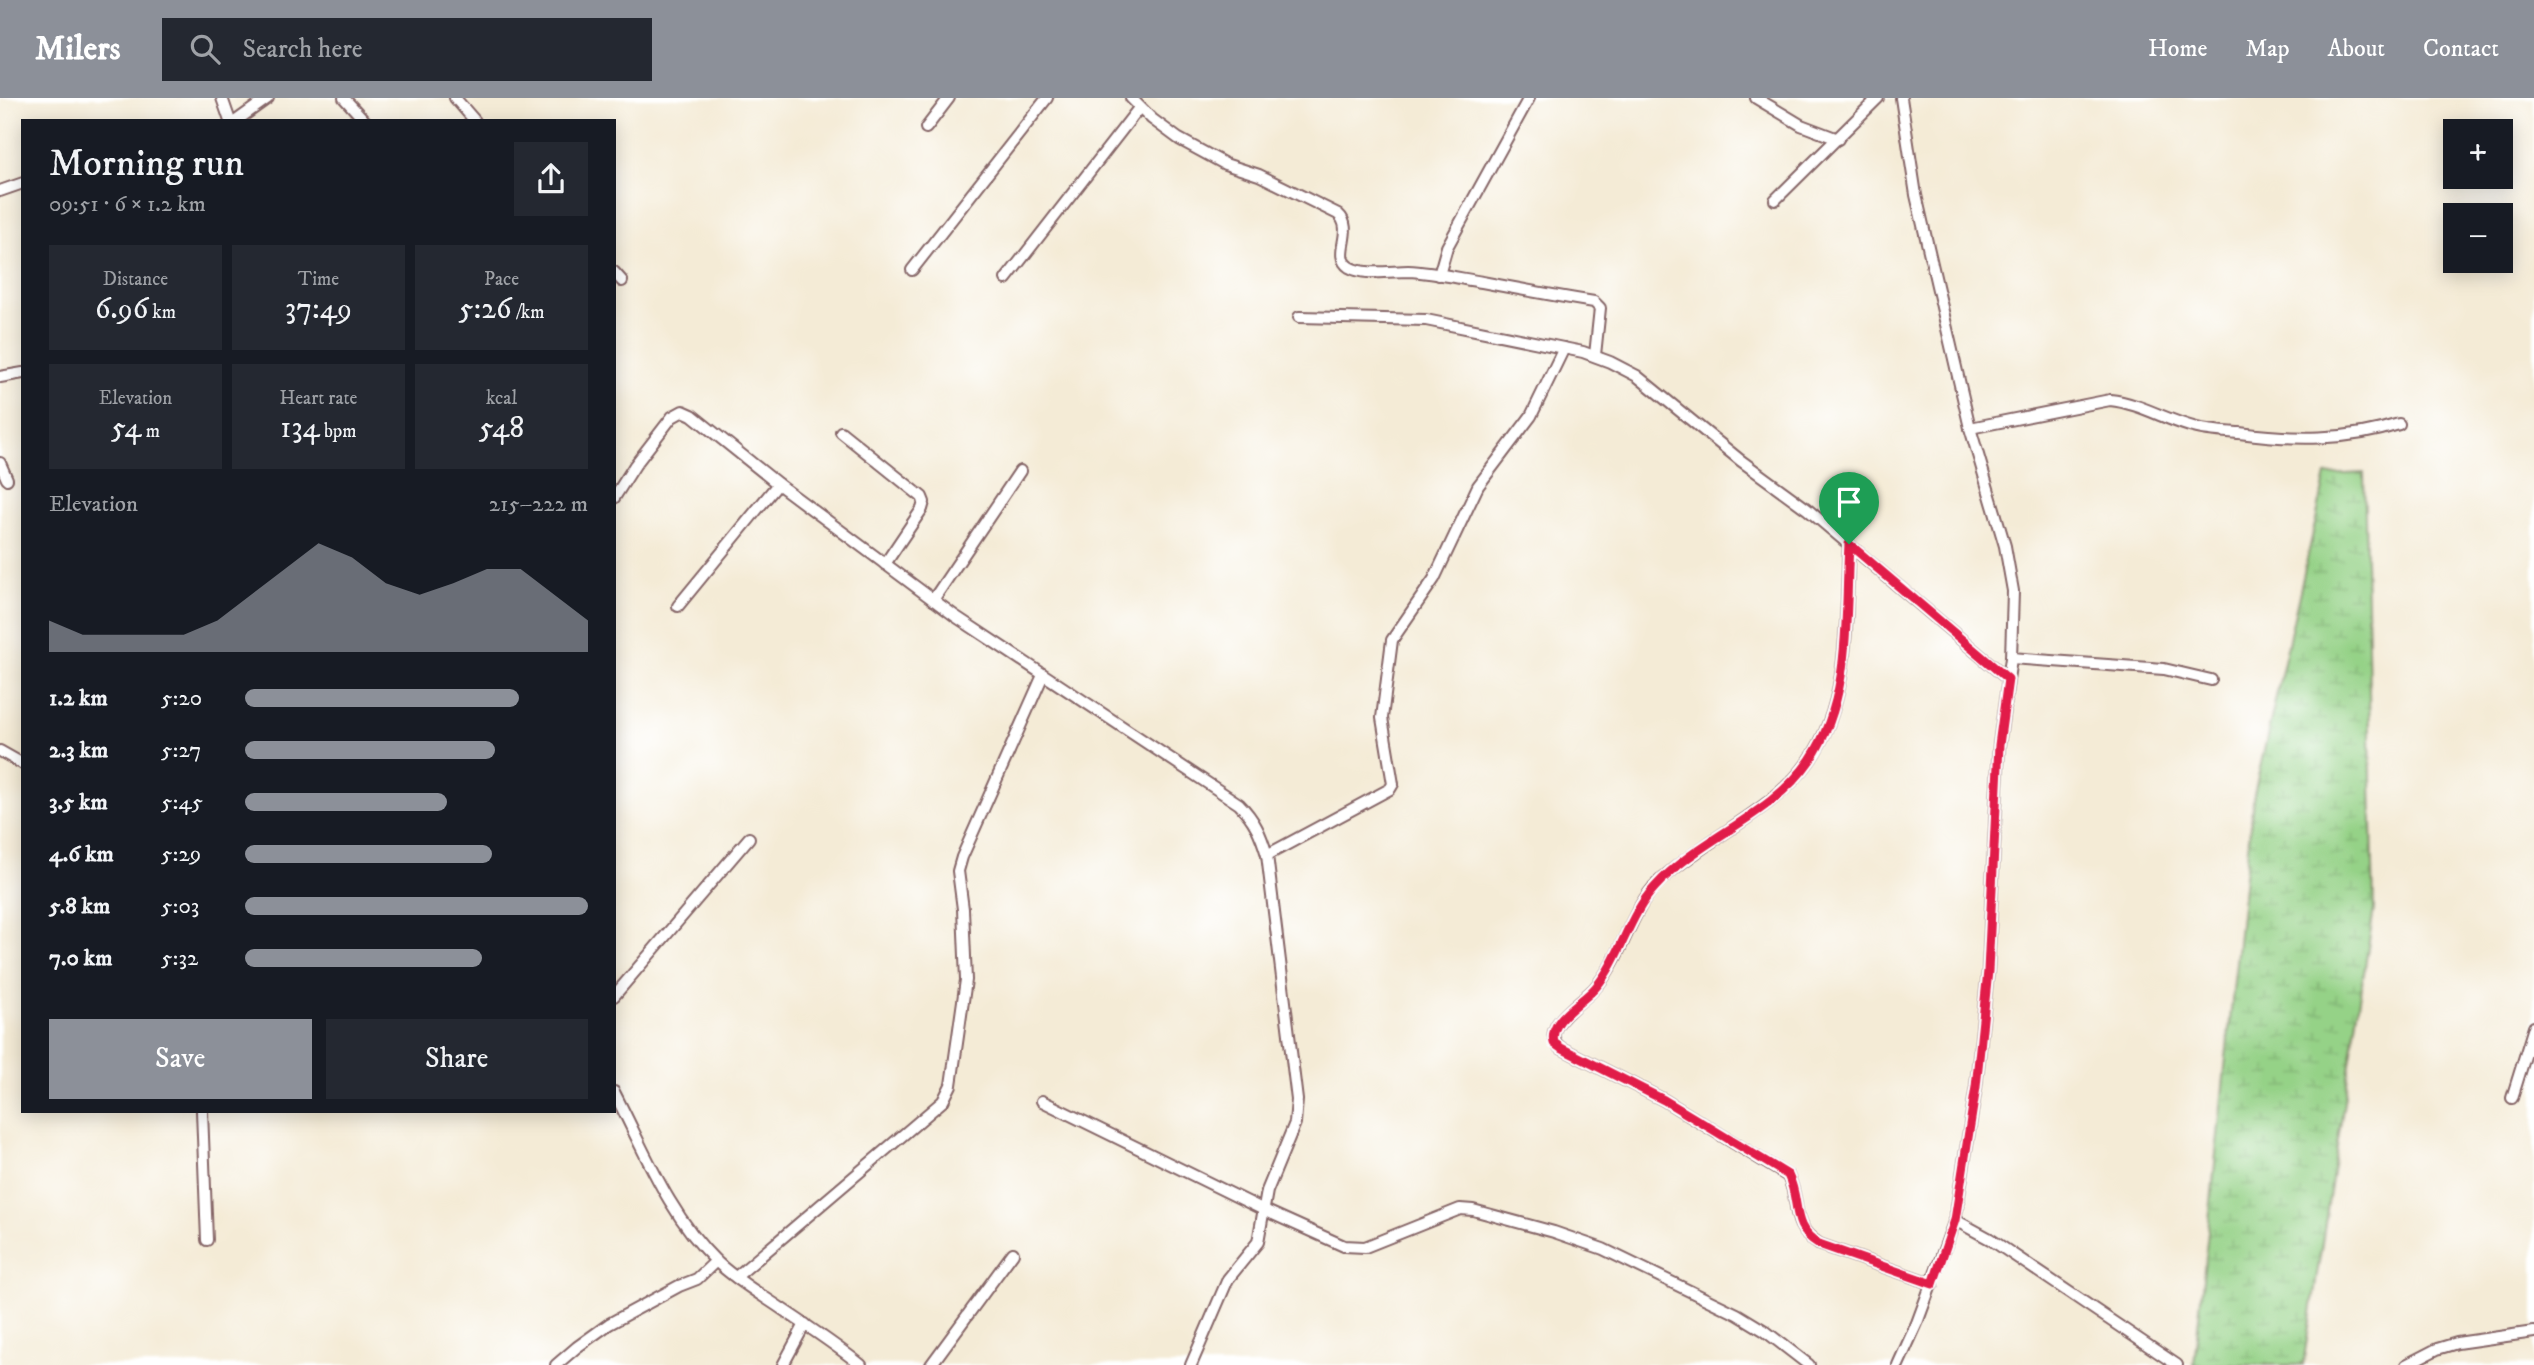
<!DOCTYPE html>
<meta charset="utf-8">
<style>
body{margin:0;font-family:"IM FELL DW Pica",serif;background:#242831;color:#f1f3f6;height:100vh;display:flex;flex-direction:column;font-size:26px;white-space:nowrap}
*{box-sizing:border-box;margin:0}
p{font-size:23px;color:#9ea1a6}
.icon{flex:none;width:38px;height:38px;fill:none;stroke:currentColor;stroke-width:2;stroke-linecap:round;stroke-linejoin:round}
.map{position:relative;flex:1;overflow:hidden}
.drawer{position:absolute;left:21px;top:21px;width:595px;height:994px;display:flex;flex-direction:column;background:#171b24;border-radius:0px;box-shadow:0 4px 18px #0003}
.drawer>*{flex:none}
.controls{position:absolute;left:2443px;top:21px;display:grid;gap:14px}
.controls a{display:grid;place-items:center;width:70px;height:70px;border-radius:0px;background:#171b24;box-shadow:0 4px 18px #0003;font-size:35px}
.pin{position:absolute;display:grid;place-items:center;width:60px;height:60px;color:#fff;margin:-72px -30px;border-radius:50% 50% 50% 0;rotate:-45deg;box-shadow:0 0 7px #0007}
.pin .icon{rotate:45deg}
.round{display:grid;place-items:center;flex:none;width:74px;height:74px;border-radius:0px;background:#242831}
.overview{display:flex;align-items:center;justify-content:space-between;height:119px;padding:0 28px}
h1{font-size:38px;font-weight:600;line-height:52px}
.metrics{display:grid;grid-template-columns:repeat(3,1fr);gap:10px;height:119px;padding:7px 28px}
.metrics div{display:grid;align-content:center;border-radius:0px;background:#242831;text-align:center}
.metrics b{font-size:30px;font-weight:600}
.metrics small{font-size:19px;font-weight:400}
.metrics p{font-size:19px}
.chart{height:196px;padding:14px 28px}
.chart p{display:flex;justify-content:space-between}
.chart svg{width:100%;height:126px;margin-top:7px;fill:#8c9099;opacity:.7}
.action{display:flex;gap:14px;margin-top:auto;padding:14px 28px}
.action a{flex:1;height:80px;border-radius:0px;background:#8c9099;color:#fff;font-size:28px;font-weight:600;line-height:80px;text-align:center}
.action a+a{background:#242831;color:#f1f3f6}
ul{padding:0 28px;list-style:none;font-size:23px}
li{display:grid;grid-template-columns:112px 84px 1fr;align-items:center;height:52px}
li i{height:18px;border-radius:9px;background:#8c9099}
header{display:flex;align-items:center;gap:42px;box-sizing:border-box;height:98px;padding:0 35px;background:#8c9099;color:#fff}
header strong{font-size:33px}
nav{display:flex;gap:38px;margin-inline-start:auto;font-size:24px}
.search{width:490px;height:63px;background:#242831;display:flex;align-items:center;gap:18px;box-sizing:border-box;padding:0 24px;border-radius:0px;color:#9ea1a6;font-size:26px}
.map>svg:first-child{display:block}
.wetland{fill:url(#wetland-marsh);stroke:#707859;stroke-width:2}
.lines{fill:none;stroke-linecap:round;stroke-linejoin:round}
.street-casing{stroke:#866667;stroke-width:14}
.street{stroke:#fff;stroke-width:10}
.route-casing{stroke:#fff;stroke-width:14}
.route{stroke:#e11d48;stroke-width:9}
</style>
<header>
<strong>Milers</strong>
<div class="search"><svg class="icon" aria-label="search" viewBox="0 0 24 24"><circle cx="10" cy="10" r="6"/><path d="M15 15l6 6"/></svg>Search here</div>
<nav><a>Home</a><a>Map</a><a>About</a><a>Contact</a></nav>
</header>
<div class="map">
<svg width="2534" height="1267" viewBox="0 0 2534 1267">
<defs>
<pattern id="wetland-marsh" width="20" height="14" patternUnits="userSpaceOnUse" patternTransform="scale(1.75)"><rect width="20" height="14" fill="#95d287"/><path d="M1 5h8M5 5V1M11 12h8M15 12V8" fill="none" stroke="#82b475"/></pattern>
</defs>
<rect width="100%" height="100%" fill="#fff"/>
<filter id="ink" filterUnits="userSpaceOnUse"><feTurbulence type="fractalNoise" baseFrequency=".0143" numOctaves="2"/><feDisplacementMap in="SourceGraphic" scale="14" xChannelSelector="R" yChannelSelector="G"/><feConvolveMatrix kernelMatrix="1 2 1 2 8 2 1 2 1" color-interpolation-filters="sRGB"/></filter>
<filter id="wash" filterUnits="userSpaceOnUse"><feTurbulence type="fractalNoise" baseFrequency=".00686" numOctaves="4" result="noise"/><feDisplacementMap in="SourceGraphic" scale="28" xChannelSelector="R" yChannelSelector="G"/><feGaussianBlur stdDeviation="1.57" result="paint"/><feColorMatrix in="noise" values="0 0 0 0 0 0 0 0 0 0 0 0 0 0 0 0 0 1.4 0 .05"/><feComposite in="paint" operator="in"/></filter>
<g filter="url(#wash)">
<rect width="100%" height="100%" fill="#f4ebd6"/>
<!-- wetland -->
<polygon class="wetland" points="2364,375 2374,811 2303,1267 2194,1267 2253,701 2326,377"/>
</g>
<g filter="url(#ink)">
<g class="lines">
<!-- street casing -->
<g class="street-casing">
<g id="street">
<polyline points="222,0 230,23"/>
<polyline points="344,0 365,23"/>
<polyline points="455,0 475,23"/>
<path d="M1131,0L1152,21L1179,41L1225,66L1259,77L1338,116C1356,132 1331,157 1349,169C1364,178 1391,173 1408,173C1433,174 1458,180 1482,184C1519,191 1557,198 1594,204L1600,210L1595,257"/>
<polyline points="1756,0 1801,27 1838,41"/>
<polyline points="236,23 268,0"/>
<polyline points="926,30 949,0"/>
<polyline points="0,93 23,85"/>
<polyline points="1775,102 1878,0"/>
<polyline points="912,172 1047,0"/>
<polyline points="614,174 622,183"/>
<polyline points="1439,177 1447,149 1529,0"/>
<polyline points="1006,181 1139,10"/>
<polyline points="1299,219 1426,222 1583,254 1610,264 1637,278 1740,362 1807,411 2008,581"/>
<polyline points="0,279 23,275"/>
<path d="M1970,330L2110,302C2140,305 2167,323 2197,330C2210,333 2225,334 2239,335C2293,342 2347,343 2399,326"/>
<polyline points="841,334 922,399 924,404 922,411 885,466"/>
<polyline points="0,365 7,381"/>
<path d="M614,400L635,367L672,319L683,313L692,317L778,386L955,518L1239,706C1255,722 1261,737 1267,757L1297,1002L1295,1025L1267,1093L1258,1144L1228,1181L1191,1267"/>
<path d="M1849,446C1845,518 1852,601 1809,663C1781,703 1733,727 1694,756C1680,766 1665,776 1653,790C1628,820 1621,862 1594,891C1582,904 1536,932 1561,950L1664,1002L1788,1078C1802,1106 1788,1126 1819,1146L1933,1186"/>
<polyline points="933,502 1020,373"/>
<polyline points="678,508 778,386"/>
<polyline points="2011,560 2164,571 2211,582"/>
<polyline points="0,653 23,666"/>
<polyline points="1267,757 1390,691 1393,686 1382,620 1392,542 1434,481 1478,388 1531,318 1564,250"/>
<polyline points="614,898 749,740"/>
<path d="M614,994C644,1052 669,1118 717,1164C736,1182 760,1196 782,1211C809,1229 836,1247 861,1267"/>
<polyline points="2512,1000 2534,929"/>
<polyline points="1042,1003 1264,1112 1344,1148 1365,1149 1460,1111 1473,1112 1554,1134 1603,1151 1737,1216 1765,1233 1809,1267"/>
<polyline points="202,1013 207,1142"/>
<polyline points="1955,1122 1990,1141 2177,1267"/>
<polyline points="736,1179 943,1003 951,987 966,882 963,811 958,773 962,759 1043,577"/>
<polyline points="556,1267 577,1249 609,1226 679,1188 697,1181 716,1163"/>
<polyline points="783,1267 805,1226"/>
<polyline points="931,1267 1013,1155"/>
<polyline points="1898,1267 1917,1225 1955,1122 1976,989 1988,873 1999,647 2011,560 2013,493 2005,448 1970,330 1916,97 1901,0"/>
<polyline points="2406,1267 2437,1251 2457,1245 2534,1234"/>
</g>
</g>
<!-- street -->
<use href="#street" class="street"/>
</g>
</g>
<g class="lines" filter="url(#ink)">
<!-- route casing -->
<g class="route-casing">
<path id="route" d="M1849,446L2008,581L1999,647L1988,873L1976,989L1955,1122L1933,1186L1819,1146C1789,1128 1802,1105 1788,1077L1664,1002L1561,950L1554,945C1548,921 1583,905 1596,889C1621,859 1628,818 1655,789C1700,739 1771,719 1810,662C1852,600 1845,518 1849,446Z"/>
</g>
<!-- route -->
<use href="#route" class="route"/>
</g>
</svg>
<div class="controls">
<a>+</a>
<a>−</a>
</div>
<div class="pin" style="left:1849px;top:446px;background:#1e9e55"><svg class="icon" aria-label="arrive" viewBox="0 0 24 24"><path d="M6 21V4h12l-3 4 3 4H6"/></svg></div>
<section class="drawer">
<div class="overview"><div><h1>Morning run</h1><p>09:51 · 6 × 1.2 km</p></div><a class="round"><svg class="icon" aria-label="share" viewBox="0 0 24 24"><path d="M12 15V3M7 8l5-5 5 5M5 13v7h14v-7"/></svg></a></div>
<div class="metrics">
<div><p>Distance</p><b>6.96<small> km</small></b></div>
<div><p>Time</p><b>37:49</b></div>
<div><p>Pace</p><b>5:26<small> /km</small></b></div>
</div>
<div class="metrics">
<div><p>Elevation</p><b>54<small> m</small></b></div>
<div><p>Heart rate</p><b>134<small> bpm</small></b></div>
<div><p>kcal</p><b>548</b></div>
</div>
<div class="chart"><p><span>Elevation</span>215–222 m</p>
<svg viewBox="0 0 160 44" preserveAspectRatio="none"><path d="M0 44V33L10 38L20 38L30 38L40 38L50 33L60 24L70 15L80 6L90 11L100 20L110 24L120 20L130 15L140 15L150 24L160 33V44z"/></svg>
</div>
<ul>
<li><b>1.2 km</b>5:20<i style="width:80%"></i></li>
<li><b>2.3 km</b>5:27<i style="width:73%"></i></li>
<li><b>3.5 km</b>5:45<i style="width:59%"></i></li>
<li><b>4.6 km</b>5:29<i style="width:72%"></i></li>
<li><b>5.8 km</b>5:03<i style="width:100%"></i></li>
<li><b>7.0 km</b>5:32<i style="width:69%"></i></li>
</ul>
<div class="action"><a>Save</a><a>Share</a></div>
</section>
</div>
